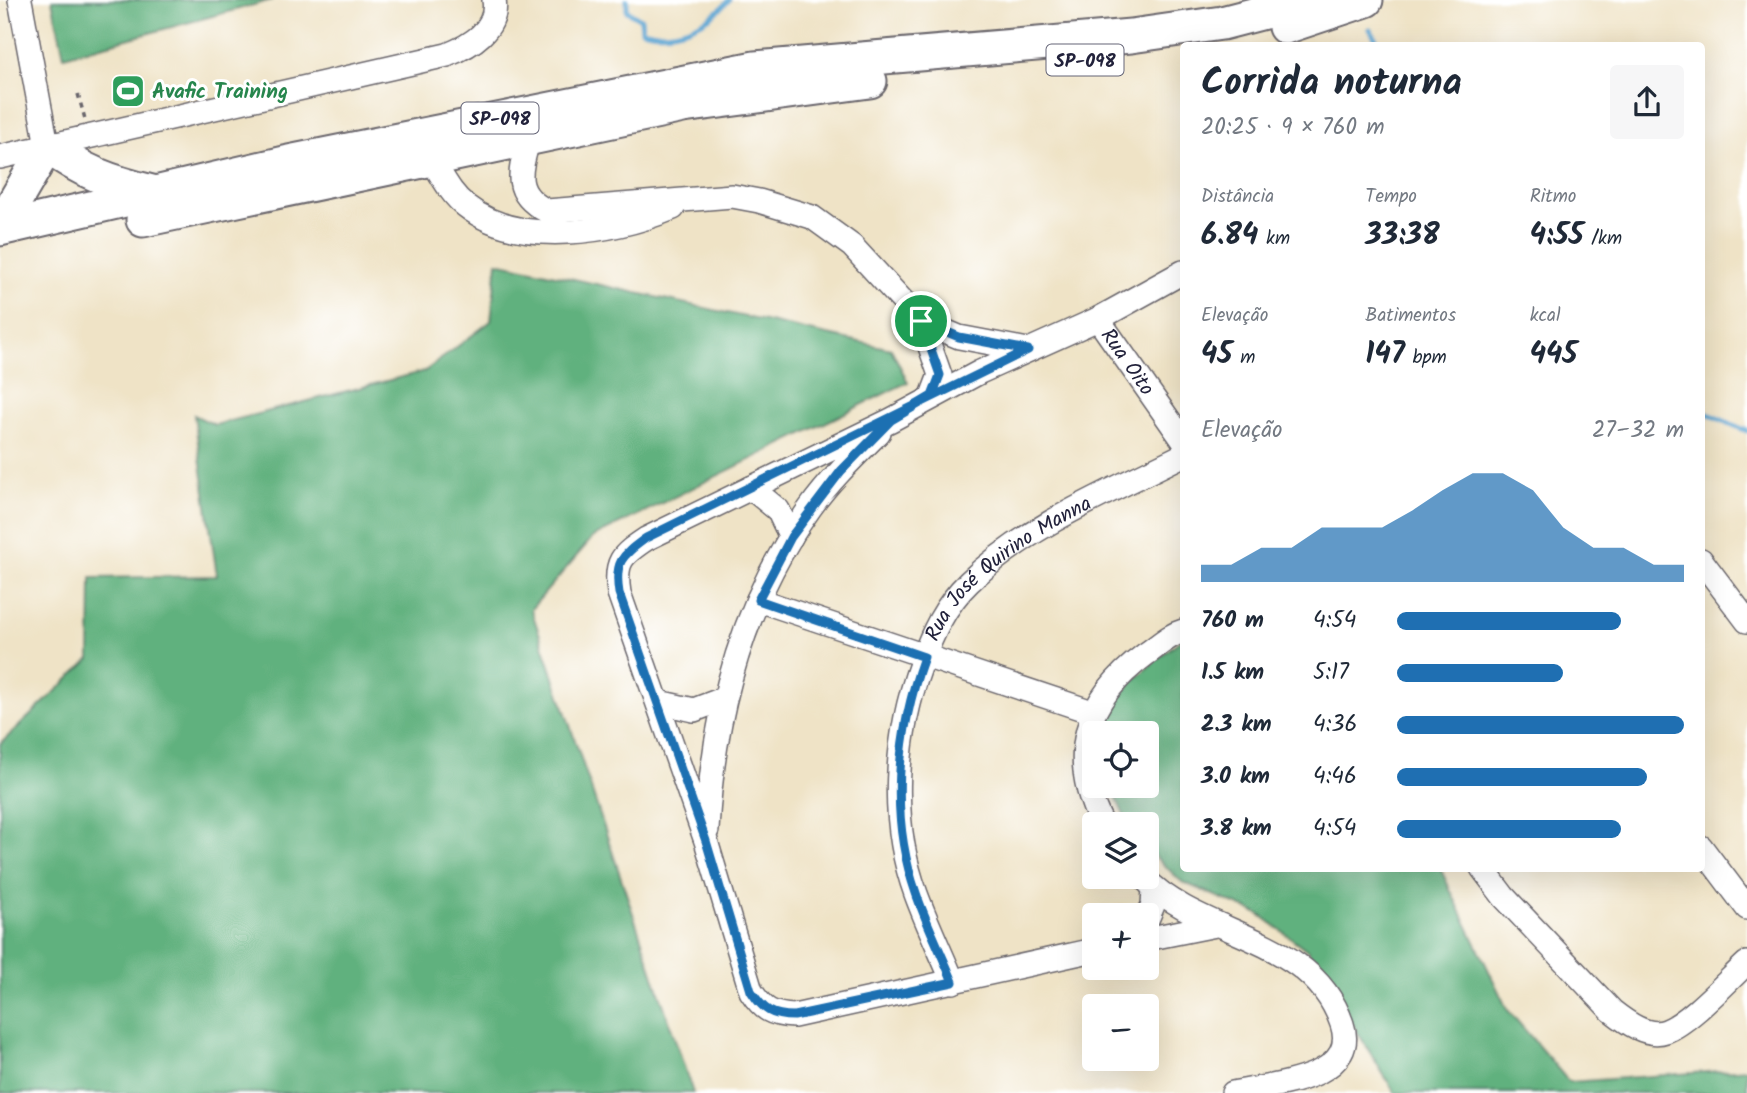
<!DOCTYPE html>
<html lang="pt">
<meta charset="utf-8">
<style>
body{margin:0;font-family:Kalam,sans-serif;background:#f6f6f7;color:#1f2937;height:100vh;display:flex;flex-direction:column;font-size:26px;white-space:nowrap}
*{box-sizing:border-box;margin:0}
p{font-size:23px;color:#747a83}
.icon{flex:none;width:38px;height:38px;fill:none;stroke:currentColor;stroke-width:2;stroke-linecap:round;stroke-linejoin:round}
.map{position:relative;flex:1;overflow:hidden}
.details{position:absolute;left:1180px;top:42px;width:525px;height:830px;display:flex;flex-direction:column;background:#fff;border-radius:7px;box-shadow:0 7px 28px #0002}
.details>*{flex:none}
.fabs{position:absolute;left:1082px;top:721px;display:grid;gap:14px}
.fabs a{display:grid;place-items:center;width:77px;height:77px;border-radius:7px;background:#fff;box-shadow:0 7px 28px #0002;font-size:35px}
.pin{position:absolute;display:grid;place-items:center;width:60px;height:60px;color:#fff;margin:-30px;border:4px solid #fff;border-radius:50%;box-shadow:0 2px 7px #0007}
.round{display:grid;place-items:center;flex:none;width:74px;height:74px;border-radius:7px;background:#f6f6f7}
.summary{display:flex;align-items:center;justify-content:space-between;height:119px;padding:0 21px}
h1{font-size:38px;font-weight:600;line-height:52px}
.figures{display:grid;grid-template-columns:repeat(3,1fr);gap:10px;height:119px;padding:7px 21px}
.figures div{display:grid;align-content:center}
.figures b{font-size:30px;font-weight:600}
.figures small{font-size:19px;font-weight:400}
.figures p{font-size:19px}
.chart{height:196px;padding:14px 21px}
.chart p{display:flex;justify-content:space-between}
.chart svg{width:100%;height:126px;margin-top:7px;fill:#1f6fb2;opacity:.7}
ul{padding:0 21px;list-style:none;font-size:23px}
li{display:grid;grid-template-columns:112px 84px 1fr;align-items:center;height:52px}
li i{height:18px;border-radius:9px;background:#1f6fb2}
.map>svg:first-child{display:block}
.forest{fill:#61b17e;stroke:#426a5c;stroke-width:2}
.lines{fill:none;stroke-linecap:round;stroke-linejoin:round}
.stream{stroke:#5aa4d1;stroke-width:5}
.minor-casing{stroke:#6a666c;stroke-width:26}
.highway-casing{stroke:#6a666c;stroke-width:37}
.path{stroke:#6a666c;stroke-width:3.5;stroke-dasharray:5 5;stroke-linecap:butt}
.minor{stroke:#fff;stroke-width:23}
.highway{stroke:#fff;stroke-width:33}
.route-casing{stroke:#fff;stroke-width:14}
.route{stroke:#1f6fb2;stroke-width:9}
.labels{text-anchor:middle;stroke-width:6;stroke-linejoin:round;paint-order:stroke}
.shield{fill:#fff;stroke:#646476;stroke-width:2}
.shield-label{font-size:19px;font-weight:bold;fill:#22223b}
.leisure-label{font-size:21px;font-weight:bold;fill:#27864d;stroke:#fff;text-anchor:start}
.street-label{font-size:21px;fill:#22223b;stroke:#fff}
</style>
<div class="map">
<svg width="1747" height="1093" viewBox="0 0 1747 1093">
<rect width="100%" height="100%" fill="#fff"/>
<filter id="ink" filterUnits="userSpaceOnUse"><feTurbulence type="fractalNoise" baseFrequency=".0143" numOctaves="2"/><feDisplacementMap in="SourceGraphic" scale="14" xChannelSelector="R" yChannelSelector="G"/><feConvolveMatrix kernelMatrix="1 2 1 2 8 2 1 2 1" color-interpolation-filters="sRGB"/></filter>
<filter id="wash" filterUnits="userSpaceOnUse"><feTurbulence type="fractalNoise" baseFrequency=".00686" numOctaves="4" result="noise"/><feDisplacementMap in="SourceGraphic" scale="28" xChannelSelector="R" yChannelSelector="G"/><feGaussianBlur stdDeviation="1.57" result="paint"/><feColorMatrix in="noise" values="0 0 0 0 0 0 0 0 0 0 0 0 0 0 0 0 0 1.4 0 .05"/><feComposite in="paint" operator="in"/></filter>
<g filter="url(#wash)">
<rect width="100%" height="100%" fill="#efe3c6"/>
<!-- forest -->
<g class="forest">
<polygon points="52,0 272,0 64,56"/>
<polygon points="497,262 891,349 908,382 593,537 531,609 693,1093 0,1093 0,744 90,659 91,578 217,576 194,415 215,425 425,371 491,321"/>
<path d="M1183,638V868H1440L1507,1009L1569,1082L1747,1069V1093H1395L1307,950L1259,914L1182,882L1146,848V824H1128L1111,786H1146V733H1106C1106,696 1156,660 1183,638Z"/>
</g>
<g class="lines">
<!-- stream -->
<g class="stream">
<path d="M627,0V11L641,19L642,30C673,39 708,25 729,0"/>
<polyline points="1370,29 1380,46"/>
<polyline points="1701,411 1747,431"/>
</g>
</g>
</g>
<g filter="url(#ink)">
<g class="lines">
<!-- minor casing -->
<g class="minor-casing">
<g id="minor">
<polyline points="20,0 47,146"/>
<path d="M529,138C520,170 511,193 547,211L732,196L759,201L812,217L852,246L921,321L940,375L932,396"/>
<path d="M0,157L447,55C470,46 499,29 494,0"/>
<path d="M431,159C442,175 450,194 466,206C520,249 614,232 673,208"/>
<path id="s1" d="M1098,319L1183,440"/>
<polyline points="921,321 959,337 1028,350"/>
<polyline points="751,488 778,510 791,537"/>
<polyline points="1701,560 1747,621"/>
<polyline points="758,600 1092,712"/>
<polyline points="658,702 694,710 723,699"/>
<path d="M1102,824C1067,755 1085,699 1146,654C1158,646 1169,635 1183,631"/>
<path d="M707,830C713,714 742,603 810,508C830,480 855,456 879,432"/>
<polyline points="1701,847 1747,908"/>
<path d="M1482,868L1504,897L1612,1011C1626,1022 1647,1038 1666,1031C1690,1022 1727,981 1747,963"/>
<path d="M1143,877C1201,938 1312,934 1342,1024C1361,1080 1269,1085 1233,1093"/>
<polyline points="1146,922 1153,905 1154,889"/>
<polyline points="1146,939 1216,925"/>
<path d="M1094,950L794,1016C772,1015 763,1010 751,991L706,841L619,593C614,561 622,555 646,539L891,420L980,372L1098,319L1183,272"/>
<path id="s2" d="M953,982C941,953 927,924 916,894C889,821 895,736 921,664C932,634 945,605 969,582C1028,525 1110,492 1183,455"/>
</g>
</g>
<!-- highway casing -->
<g class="highway-casing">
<g id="highway">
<polyline points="1285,27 1366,0"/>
<path d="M0,219L12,206L47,146C83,172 110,182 152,192"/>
<polyline points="143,220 683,106 870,81"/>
<polyline points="0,229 289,162 755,68 1131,36 1222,23 1311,0"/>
</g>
</g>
<!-- path -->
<polyline class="path" points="78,94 85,119"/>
<!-- minor -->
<use href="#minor" class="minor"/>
<!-- highway -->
<use href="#highway" class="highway"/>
</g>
</g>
<g class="lines" filter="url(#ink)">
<!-- route casing -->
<g class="route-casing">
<path id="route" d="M921,321L940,375L932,396L891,420L841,471L791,537L758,600L924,657C897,732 889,817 916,893C926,923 941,952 953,982L794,1016C772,1016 763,1010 751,991L706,841L619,593C614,561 622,556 646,538L1028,350L959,337L921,321"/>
</g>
<!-- route -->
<use href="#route" class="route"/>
</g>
<!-- icons -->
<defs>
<g id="stadium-square" transform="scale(1.75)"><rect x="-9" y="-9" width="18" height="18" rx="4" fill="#2e9e5b" stroke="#fff"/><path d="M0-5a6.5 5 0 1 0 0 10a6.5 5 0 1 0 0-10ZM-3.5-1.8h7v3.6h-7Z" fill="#fff"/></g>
</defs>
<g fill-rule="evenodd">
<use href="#stadium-square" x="128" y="91"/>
</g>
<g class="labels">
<!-- shield labels -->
<g class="shield">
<rect x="1046.5" y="44.5" width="77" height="31" rx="5"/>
<rect x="461.5" y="102.5" width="77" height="31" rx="5"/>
</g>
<g class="shield-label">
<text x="1085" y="67">SP-098</text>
<text x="500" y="125">SP-098</text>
</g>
<!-- leisure labels -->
<g class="leisure-label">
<text x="152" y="98">Avafic Training</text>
</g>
<!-- street labels -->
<g class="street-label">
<text dy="7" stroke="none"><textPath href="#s1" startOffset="52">Rua Oito</textPath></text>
<text dy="7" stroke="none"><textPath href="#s2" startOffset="464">Rua José Quirino Manna</textPath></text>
</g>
</g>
</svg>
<div class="fabs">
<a><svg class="icon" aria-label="locate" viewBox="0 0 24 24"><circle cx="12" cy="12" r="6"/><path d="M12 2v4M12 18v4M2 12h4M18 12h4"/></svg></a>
<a><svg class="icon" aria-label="layers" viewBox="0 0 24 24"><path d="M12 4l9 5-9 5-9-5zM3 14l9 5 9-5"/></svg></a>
<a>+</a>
<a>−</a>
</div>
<div class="pin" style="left:921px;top:321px;background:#1e9e55"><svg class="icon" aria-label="arrive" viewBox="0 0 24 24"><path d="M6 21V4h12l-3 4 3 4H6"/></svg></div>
<section class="details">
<div class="summary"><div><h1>Corrida noturna</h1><p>20:25 · 9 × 760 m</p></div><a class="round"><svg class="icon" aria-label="share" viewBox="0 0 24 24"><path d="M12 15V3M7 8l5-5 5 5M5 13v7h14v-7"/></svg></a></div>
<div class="figures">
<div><p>Distância</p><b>6.84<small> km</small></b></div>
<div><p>Tempo</p><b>33:38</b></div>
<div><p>Ritmo</p><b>4:55<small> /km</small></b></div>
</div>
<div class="figures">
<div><p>Elevação</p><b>45<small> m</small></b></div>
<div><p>Batimentos</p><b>147<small> bpm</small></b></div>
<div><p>kcal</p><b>445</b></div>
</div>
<div class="chart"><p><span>Elevação</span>27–32 m</p>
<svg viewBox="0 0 160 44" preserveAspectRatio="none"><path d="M0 44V38L10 38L20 32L30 32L40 25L50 25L60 25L70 19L80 12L90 6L100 6L110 12L120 25L130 32L140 32L150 38L160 38V44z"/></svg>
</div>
<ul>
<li><b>760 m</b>4:54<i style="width:78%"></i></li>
<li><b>1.5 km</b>5:17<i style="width:58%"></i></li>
<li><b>2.3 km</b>4:36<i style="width:100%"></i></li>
<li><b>3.0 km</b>4:46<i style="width:87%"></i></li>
<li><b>3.8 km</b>4:54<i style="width:78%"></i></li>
</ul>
</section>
</div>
